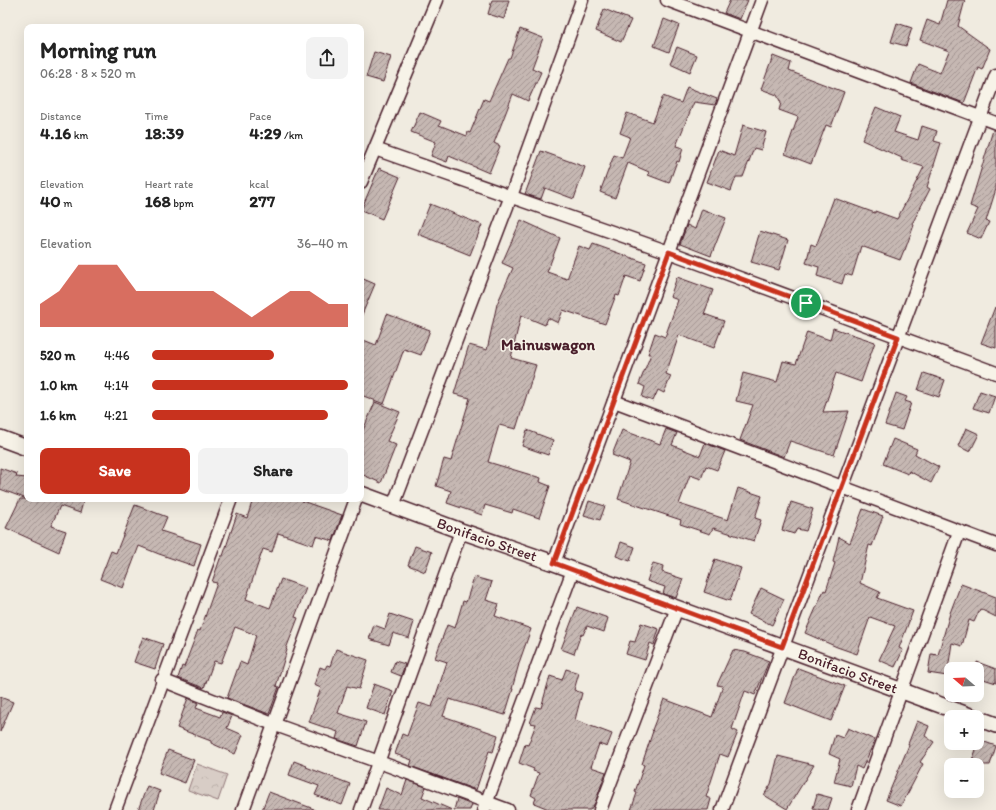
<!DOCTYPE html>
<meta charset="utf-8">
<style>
body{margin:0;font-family:Itim,sans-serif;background:#f2f2f2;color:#222;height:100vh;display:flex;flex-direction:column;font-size:15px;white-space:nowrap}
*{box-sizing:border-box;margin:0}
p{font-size:13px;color:#767676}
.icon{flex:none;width:22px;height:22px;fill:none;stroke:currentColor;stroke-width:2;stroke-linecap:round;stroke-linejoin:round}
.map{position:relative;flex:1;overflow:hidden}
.side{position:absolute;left:24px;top:24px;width:340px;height:478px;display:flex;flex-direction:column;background:#fff;border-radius:8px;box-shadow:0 4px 16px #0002}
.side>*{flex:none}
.needle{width:26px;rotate:289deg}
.controls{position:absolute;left:944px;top:662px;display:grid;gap:8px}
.controls a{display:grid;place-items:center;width:40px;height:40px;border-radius:8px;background:#fff;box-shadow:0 4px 16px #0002;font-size:20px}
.pin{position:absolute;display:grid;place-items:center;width:34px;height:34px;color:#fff;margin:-17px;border:2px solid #fff;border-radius:50%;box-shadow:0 1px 4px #0007}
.round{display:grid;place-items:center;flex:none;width:42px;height:42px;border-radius:8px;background:#f2f2f2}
.summary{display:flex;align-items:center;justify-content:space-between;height:68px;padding:0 16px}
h1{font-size:22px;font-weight:700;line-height:30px}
.metrics{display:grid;grid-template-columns:repeat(3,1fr);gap:6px;height:68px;padding:4px 16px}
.metrics div{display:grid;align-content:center}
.metrics b{font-size:17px;font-weight:700}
.metrics small{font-size:11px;font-weight:400}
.metrics p{font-size:11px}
.chart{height:112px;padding:8px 16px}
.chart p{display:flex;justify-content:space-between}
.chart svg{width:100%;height:72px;margin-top:4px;fill:#c8321e;opacity:.7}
.action{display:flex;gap:8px;margin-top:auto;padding:8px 16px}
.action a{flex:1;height:46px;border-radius:8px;background:#c8321e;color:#fff;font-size:16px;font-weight:700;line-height:46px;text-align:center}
.action a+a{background:#f2f2f2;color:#222}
ul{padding:0 16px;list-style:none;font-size:13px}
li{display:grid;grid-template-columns:64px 48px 1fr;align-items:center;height:30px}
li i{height:10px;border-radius:5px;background:#c8321e}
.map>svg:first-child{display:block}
.forest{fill:url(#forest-crowns);stroke:#917678}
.building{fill:url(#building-hatch);stroke:#4a1f2b}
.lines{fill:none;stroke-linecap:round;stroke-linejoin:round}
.minor-casing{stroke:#4a1f2b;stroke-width:15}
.tertiary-casing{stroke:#4a1f2b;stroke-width:18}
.minor{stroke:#f7f3e8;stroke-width:12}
.tertiary{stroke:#f7f3e8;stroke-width:15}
.route-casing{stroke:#fff;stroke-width:8}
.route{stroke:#c8321e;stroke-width:5}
.labels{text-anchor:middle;stroke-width:3;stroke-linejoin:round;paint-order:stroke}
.street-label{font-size:15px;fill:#4a1f2b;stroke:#f7f3e8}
.neighbourhood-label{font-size:16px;font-weight:bold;fill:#4a1f2b;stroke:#f7f3e8}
</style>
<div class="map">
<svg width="996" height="810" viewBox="0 0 996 810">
<defs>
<pattern id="forest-crowns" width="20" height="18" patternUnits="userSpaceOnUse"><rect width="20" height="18" fill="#d8cdc6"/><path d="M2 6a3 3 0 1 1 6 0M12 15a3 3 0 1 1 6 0" fill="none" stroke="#bbb0aa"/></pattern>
<pattern id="building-hatch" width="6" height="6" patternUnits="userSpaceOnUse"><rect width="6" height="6" fill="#c6b8b3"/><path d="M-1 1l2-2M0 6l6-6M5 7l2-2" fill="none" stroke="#a39592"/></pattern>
</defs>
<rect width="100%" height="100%" fill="#f0ebe0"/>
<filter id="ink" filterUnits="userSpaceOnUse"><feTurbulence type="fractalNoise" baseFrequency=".025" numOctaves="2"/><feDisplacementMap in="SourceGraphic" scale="8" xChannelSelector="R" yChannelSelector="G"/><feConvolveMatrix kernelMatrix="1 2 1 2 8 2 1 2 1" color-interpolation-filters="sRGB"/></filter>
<g filter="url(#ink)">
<!-- forest -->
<polygon class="forest" points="197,764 227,775 218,801 188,790"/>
<!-- building -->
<g class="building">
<polygon points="492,0 509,0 504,19 488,14"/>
<polygon points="730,0 748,0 740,19 724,13"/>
<polygon points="947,0 965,0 958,26 990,49 982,69 978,67 964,103 911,83 918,64 940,73 949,51 920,40 927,20 940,25"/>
<polygon points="604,9 631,20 621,42 596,31"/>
<polygon points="664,19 679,25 669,52 654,46"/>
<polygon points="897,23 912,28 906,46 891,42"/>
<polygon points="520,29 543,38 532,68 541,72 528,101 513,94 494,143 500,146 489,173 449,156 447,162 431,156 436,142 411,132 420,112 441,121 439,125 467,136 468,132 470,133 484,99 489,101 508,58 510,58"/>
<polygon points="677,47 697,55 690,72 670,63"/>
<polygon points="374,52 391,57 383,82 366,77"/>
<polygon points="773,56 791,63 789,71 844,92 831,127 826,125 811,164 785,154 798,117 779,110 781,103 777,95 761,89"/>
<polygon points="687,87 717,99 715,105 694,102 676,146 683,148 679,162 677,161 669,183 648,175 649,172 628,163 615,198 600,192 614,155 622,158 630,137 620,133 627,113 653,122 663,96 681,103"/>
<polygon points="876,107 900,117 894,132 918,140 922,126 937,131 934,141 941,143 927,187 930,189 912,224 914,225 905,250 904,250 900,260 861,246 852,276 845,274 842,284 817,276 819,267 806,263 811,244 816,246 834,198 875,213 875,211 897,219 924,167 901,160 902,158 862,140"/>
<polygon points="743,125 766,132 761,150 754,148 743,177 736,177 731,191 707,182 719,150 734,156"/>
<polygon points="993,130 996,130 996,189 986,221 989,222 981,239 967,233 978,209 970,206"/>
<polygon points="541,151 585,167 574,199 545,188 541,199 525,194"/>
<polygon points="379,168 400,177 382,219 361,210"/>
<polygon points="430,204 482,225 470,255 418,234"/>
<polygon points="702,209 726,218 711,256 680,244 687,225 695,229"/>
<polygon points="521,220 560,238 547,272 567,279 579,246 590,250 593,244 646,263 640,281 626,276 619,296 616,295 605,324 563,310 558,323 548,318 545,325 521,315 511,358 536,365 516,429 499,425 488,462 541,478 540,482 550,486 539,518 513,509 512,513 485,505 482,515 447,503 451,491 436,486 444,459 451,461 470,398 454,394 469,345 487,350 497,304 513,268 502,263"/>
<polygon points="760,231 788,240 779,270 751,262"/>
<polygon points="677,277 713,290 704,314 724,321 714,348 679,335 666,374 671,376 664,393 658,390 653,401 642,397 645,387 639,384 651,354 648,354 655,333 665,337 678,300 670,297"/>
<polygon points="361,278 375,284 361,317"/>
<polygon points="995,307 996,308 996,348 981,343"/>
<polygon points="387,314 430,330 421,355 404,349 384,404 361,395 361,339 376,345"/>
<polygon points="833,328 875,342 861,382 836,373 823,412 849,411 834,455 790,441 784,457 740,440 753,405 736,401 743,373 777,382 783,361 796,364 807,332 830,340"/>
<polygon points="924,373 945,380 939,397 918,390"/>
<polygon points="980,391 995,396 989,413 973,408"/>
<polygon points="896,393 907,397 905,401 911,403 902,430 885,425"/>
<polygon points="375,402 400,412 387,441 396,445 381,483 361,474 361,435"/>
<polygon points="966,428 979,434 970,452 958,446"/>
<polygon points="666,429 677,433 672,445 700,456 705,443 725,451 717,470 706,466 701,479 690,475 679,504 728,520 738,488 762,496 755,518 761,520 754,541 713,528 710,534 680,524 681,520 618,499 630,462 612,455 622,430 660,444"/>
<polygon points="527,430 553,440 548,455 522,446"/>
<polygon points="893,439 917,449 915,454 939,467 931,483 909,471 908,474 883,464"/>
<polygon points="0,468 17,474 16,477 27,478 27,499 84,499 80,513 60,506 51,526 66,531 59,552 6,528 20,499 27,499 0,489"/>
<polygon points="253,499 303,499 302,501 342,515 333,541 316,536 313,545 278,533 272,552 263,549 246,599 270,608 281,579 306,588 295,617 298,618 286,649 287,650 276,686 279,687 269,714 227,698 240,662 247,665 256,635 235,627 221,663 214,661 204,688 178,678 182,666 184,667 198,630 200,631 217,583 212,582 221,556 223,556 237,514 247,518"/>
<polygon points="589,501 605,506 600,520 584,515"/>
<polygon points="791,502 813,509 806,531 797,529 794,534 782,530"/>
<polygon points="135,505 167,517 161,531 201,544 194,566 159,554 139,546 123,588 100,579 111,551 116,553"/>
<polygon points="863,509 883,516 872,546 869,545 860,583 880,592 877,598 913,611 899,648 903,650 895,667 879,660 895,626 870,617 857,654 837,647 805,633 824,590 826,591 835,563 833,562 839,537 850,543"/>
<polygon points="621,542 635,547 630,561 616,556"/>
<polygon points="415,546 432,552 425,572 408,565"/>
<polygon points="715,559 741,568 730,601 704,592"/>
<polygon points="653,563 663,566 662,572 683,579 676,598 663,594 665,587 647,581"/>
<polygon points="474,577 492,582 486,600 499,604 495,616 531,629 520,660 512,689 513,689 505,715 449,699 443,716 498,735 493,752 489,751 476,790 410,766 412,760 395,754 402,734 407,736 419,703 432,707 447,662 435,658 447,625 455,628 463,601 466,602"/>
<polygon points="961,584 996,597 996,617 980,609 974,622 969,620 962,646 952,643 947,676 928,673 931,654 938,655 950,613"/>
<polygon points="761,588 784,599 772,625 749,614"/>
<polygon points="577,607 608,618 604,632 587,626 583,635 581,634 574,654 561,649"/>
<polygon points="390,614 414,622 409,638 393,633 389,645 369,639 374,625 385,629"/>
<polygon points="641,623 659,629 654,645 650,643 645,660 626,654 630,641 635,642"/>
<polygon points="143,637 163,644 155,669 134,662"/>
<polygon points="336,649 368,660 359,689 347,686 338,713 366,722 358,746 336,739 338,732 309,722 321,688 314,685 320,667 325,669 327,665 330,666"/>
<polygon points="733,650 745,652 769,661 755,695 745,691 732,729 738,732 728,757 720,754 706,797 711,799 708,810 631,810 637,793 635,792 644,765 642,764 653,731 652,730 664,699 712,717 723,686 717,685"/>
<polygon points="395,661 405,664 401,676 391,672"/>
<polygon points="977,662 996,669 996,683 977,677"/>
<polygon points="798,668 845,686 831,721 785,703"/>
<polygon points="566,669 579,673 574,690 582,693 575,720 612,734 607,747 599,744 591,767 606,772 595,803 590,810 551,810 534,803 536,798 531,795 539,773 533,771 534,769 519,763 525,744 528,745 536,724 530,723 536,707 541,708 550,676 562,680"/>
<polygon points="374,684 393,691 385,715 366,708"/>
<polygon points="0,697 13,702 0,732"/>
<polygon points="188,698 198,703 196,708 220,717 222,712 232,716 227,728 243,735 235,754 211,743 211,741 177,728"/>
<polygon points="917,721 929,726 925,736 934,742 920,762 923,764 901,806 886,800 909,745 908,744"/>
<polygon points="848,728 875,740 862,769 856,766 851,786 834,782 840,759 829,754 835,735 843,738"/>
<polygon points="979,740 996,746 990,765 971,765"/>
<polygon points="168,750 194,760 185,783 159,773"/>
<polygon points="778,756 814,765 787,809 764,795 771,784"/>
<polygon points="294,761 307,766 306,767 350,784 342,805 315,795 319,786 289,775"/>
<polygon points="407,780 426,787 422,797 452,810 378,810 386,788 402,795"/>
<polygon points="147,786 160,791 154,810 138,810"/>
<polygon points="269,792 314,809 314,810 262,810"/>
<polygon points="817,794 832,798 828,810 821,810 813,808"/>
<polygon points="457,799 472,805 470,810 454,810"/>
</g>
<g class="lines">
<!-- minor casing -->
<g class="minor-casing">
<g id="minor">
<polyline points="667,0 996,123"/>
<polyline points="375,149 669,252 996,373"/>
<polyline points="361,182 437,0"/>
<polyline points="614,401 996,545"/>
<polyline points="393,506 511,196 582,0"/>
<polyline points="554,563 762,0"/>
<polyline points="162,680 273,724 379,762 508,810"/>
<polyline points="484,809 573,570"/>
<polyline points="115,810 231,499"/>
<polyline points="243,810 356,499"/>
<polyline points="361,810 461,531"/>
<polyline points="600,810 677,608"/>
<polyline points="722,810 996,75"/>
<polyline points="858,810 959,532"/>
</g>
</g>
<!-- tertiary casing -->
<g class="tertiary-casing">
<g id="tertiary">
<polyline points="0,438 27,448"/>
<path id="s1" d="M361,494L461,531L554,563L973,717"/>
<polyline points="977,718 996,725"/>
</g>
</g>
<!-- minor -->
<use href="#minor" class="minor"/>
<!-- tertiary -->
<use href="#tertiary" class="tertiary"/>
</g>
</g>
<g class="lines" filter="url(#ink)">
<!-- route casing -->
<g class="route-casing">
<polygon id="route" points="669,252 898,337 782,647 554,563"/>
</g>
<!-- route -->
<use href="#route" class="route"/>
</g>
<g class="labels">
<!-- street labels -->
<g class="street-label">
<text dy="5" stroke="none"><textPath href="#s1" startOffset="134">Bonifacio Street</textPath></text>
<text dy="5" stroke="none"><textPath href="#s1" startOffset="518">Bonifacio Street</textPath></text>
</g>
<!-- neighbourhood labels -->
<g class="neighbourhood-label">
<text x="548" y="350">Mainuswagon</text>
</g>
</g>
</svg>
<div class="controls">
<a><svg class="needle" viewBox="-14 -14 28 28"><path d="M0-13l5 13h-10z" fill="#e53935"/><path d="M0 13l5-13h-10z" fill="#767676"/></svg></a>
<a>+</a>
<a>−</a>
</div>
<div class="pin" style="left:806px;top:303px;background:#1e9e55"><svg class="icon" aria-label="arrive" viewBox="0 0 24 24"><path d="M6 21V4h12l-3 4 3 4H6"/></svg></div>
<section class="side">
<div class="summary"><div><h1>Morning run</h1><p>06:28 · 8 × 520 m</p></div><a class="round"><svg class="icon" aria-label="share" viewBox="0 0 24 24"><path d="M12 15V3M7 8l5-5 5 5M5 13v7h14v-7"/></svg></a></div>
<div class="metrics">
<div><p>Distance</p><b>4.16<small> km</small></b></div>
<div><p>Time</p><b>18:39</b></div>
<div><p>Pace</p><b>4:29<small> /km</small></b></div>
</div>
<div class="metrics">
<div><p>Elevation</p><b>40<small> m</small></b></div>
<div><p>Heart rate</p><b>168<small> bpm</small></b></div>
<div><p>kcal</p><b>277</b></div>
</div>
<div class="chart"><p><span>Elevation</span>36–40 m</p>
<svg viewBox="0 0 160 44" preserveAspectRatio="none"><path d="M0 44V30L10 22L20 6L30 6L40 6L50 22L60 22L70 22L80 22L90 22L100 30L110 38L120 30L130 22L140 22L150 30L160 30V44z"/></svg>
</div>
<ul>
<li><b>520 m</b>4:46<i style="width:62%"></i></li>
<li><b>1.0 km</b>4:14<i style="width:100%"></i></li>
<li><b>1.6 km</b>4:21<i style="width:90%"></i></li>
</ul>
<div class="action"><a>Save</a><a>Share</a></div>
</section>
</div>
